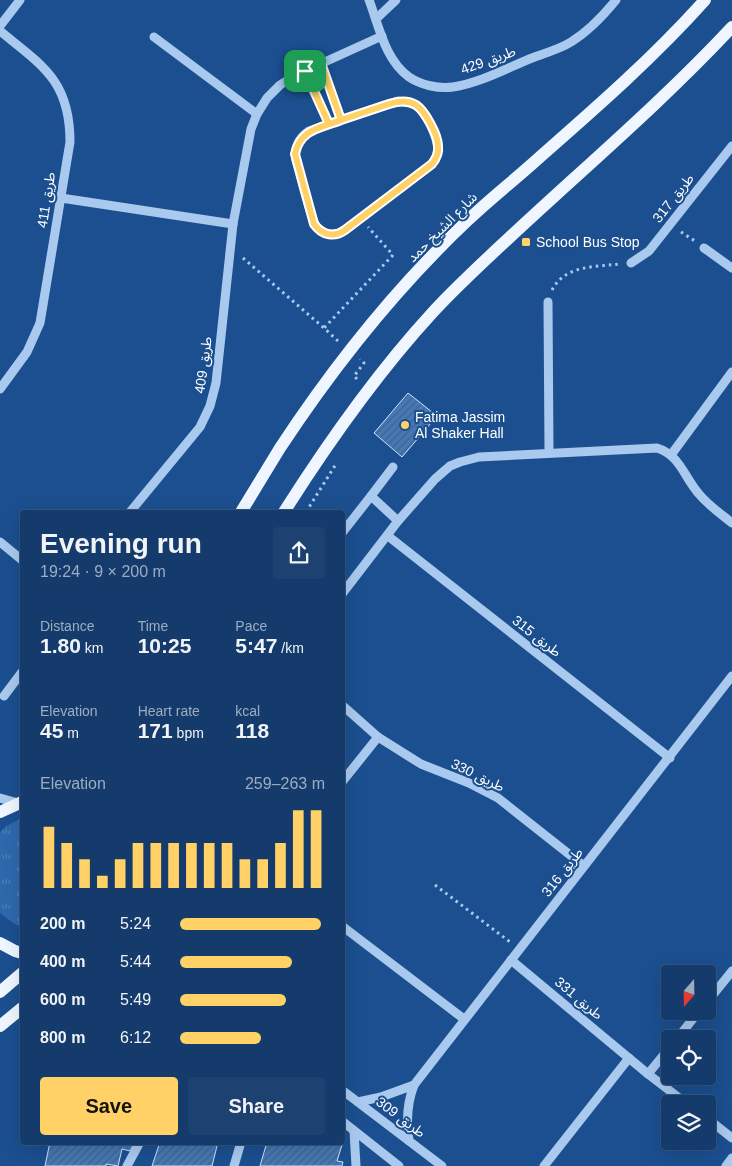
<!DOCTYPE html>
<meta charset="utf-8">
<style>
body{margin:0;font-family:Helvetica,"Noto Sans Arabic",sans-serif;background:#1d4271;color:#f1f3f6;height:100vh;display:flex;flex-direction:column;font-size:19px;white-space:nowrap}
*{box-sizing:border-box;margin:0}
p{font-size:16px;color:#9dadc1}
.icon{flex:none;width:28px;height:28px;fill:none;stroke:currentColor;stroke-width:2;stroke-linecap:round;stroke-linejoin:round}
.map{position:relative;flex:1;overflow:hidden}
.drawer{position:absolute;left:20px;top:510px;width:325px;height:635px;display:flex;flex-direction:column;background:#143b6b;border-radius:5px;box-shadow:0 5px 20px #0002,0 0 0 1px #33557e}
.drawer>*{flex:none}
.needle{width:32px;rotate:200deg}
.controls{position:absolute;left:661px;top:965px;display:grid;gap:10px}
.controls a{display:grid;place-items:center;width:55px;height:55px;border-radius:5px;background:#143b6b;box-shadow:0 5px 20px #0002,0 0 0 1px #33557e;font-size:25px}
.pin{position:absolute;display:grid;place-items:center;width:42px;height:42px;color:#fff;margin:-21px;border-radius:10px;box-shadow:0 2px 8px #0006}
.round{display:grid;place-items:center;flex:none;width:52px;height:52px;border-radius:5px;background:#1d4271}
.overview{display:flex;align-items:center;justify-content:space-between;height:85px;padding:0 20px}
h1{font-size:28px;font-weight:600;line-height:38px}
.metrics{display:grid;grid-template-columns:repeat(3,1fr);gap:8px;height:85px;padding:5px 20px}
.metrics div{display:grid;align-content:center}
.metrics b{font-size:21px;font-weight:600}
.metrics small{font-size:14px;font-weight:400}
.metrics p{font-size:14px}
.chart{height:140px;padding:10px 20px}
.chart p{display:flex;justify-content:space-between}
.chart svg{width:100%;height:90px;margin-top:5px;stroke:#ffd166;stroke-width:6}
.cta{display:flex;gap:10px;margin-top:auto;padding:10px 20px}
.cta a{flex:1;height:58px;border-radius:5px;background:#ffd166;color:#111;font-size:20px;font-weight:600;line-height:58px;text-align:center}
.cta a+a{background:#1d4271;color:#f1f3f6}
ul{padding:0 20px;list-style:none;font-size:16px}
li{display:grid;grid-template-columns:80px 60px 1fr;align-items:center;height:38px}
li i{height:12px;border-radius:6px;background:#ffd166}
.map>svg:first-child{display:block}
.grass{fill:url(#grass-tufts)}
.building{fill:url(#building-hatch);stroke:#cfe3fa}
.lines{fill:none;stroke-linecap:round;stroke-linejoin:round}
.path{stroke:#a9c9ee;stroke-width:3;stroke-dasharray:2.5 4;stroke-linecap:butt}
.minor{stroke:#a9c9ee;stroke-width:9}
.major{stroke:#f0f6ff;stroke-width:12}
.route-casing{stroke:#fff;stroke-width:10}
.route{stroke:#ffd166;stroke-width:6}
.poi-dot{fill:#ffd166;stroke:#1b4f8f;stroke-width:2}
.labels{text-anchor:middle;stroke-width:4;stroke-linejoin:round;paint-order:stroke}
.street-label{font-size:14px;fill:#fff;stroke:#1b4f8f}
.poi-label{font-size:14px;fill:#fff;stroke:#1b4f8f;text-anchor:start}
</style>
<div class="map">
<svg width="732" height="1166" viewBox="0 0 732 1166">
<defs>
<pattern id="grass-tufts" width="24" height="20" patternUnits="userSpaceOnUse" patternTransform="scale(1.25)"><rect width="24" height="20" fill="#2e69ad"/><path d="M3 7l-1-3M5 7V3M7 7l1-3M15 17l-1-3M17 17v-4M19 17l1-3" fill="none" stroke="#4d80b9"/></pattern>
<pattern id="building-hatch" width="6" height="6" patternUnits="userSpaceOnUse" patternTransform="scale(1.25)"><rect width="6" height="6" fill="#4478b7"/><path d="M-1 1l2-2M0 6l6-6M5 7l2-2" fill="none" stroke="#486282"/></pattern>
</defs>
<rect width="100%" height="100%" fill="#1b4f8f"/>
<!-- grass -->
<polygon class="grass" points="22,818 22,928 12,922 0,913 0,832 6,826"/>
<!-- building -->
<g class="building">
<polygon points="408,393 437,416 402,457 374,433"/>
<polygon points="50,1142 135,1142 130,1151 122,1149 118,1166 106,1164 106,1166 45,1166"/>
<polygon points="160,1142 218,1142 212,1166 152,1166"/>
<polygon points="267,1142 339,1142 342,1145 337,1161 343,1162 342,1166 260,1166"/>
</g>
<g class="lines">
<!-- path -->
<g class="path">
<polyline points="681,232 695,241"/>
<polyline points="243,258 324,328"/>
<path d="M552,290C565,265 595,267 619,264"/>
<polyline points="338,341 324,328 393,255 368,227"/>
<polyline points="357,379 354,376 364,363 360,359"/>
<polyline points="306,512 336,464"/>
<polyline points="435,885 510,942"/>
</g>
<!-- minor -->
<g class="minor">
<path d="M369,0C379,26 385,60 409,77C421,85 438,89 453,87C480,83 507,68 532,58C545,53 560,49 571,42C589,31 603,16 616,0"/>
<polyline points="376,19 396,0"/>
<polyline points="0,26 20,0"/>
<path d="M0,31C43,66 70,81 70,142L40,323L27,352L0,389"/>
<polyline points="154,37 257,114"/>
<polyline points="321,63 341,120"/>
<polyline points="305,71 329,124"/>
<path d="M398,101C405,102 411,102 417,106C424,111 427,118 431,126C438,142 443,156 427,168L340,233C332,235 324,235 318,229C311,222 300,173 296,160C294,148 299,138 309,131Z"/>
<polyline points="61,198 233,224"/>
<polyline points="704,248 732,268"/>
<polyline points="631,263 649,251 732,146"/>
<polyline points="548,302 549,453"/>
<polyline points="671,455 732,372"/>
<polyline points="371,496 393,467"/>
<polyline points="130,512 200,427 210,406 216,383 233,224 251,129 257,114 267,98 280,85 296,75 382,36"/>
<polyline points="342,533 371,496 398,521"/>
<polyline points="388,536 670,758"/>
<polyline points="0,542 22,560"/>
<path d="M342,594L398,521L435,479L450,466L460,462L479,457L657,448C680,455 684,477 699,494C708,505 721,514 732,523"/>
<polyline points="4,696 22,672"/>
<polyline points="342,705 378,737 421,764 469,783 498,798 584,866"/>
<polyline points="342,782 378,737"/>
<polyline points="0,798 18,803"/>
<polyline points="342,926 464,1019"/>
<polyline points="511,960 648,1074 687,1104"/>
<polyline points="708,1001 732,971"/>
<polyline points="677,1039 699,1011"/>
<polyline points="648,1074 670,1047"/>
<polyline points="342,1090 442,1166"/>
<polyline points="358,1102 381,1097 414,1085"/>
<polyline points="708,1119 732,1138"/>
<polyline points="342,1121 399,1166"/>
<polyline points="354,1131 356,1166"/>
<path d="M409,1141C406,1121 407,1103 414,1085L732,676"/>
<polyline points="127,1166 140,1142"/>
<polyline points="234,1166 241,1142"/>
<polyline points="544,1166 629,1058"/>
<polyline points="726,1166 732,1158"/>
</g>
<!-- major -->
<g class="major">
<path d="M241,512C254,491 267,469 280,448C334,366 396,288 467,221C491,198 517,178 541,156C598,106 655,56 705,0"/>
<path d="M284,512C329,441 376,374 433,312C457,286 483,262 509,238C584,168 662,102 732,27"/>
<polyline points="0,812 22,802"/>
<polyline points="0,943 15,951 22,953"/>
<polyline points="0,992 22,973"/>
<polyline points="0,1026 22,1008"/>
</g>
</g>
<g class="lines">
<!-- route casing -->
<g class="route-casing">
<path id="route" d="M305,71L329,124L389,104C398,101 408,100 416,105C425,111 438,135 438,146C439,153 436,159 432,164L345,230C334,238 322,235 314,224L295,154C300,129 321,128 341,120L321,63L305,71"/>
</g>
<!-- route -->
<use href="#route" class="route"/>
</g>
<!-- markers -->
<g class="poi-dot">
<rect x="521" y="237" width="10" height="10" rx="2.5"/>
<circle cx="405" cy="425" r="5"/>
</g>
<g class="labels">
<!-- street labels -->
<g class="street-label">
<text transform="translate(488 60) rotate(-20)" y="5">طريق 429</text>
<text transform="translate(673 198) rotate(-52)" y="5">طريق 317</text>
<text transform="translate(46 200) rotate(-81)" y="5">طريق 411</text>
<text transform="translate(442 227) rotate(-45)" y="5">شارع الشيخ حمد</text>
<text transform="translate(203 365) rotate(-82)" y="5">طريق 409</text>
<text transform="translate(537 636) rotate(38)" y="5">طريق 315</text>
<text transform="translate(478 775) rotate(26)" y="5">طريق 330</text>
<text transform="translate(562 872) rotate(-52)" y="5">طريق 316</text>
<text transform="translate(579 998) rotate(40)" y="5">طريق 331</text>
<text transform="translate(401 1117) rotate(37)" y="5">طريق 309</text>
</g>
<!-- poi labels -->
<g class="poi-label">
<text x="536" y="247">School Bus Stop</text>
<text x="415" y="422">Fatima Jassim<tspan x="415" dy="16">Al Shaker Hall</tspan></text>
</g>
</g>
</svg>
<div class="controls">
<a><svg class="needle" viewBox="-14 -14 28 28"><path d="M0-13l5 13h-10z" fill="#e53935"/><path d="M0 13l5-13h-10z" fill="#9dadc1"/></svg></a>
<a><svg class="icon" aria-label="locate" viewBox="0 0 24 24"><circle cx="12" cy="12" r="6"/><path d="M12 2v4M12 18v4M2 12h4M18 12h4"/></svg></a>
<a><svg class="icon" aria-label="layers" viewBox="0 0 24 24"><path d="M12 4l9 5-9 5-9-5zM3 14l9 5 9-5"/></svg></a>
</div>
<div class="pin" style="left:305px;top:71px;background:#1e9e55"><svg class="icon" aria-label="arrive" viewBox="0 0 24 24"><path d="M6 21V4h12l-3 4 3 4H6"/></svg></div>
<section class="drawer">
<div class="overview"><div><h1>Evening run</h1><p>19:24 · 9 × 200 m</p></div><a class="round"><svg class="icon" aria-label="share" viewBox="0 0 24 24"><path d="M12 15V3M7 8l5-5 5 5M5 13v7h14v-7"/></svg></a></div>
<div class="metrics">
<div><p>Distance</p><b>1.80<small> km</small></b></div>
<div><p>Time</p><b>10:25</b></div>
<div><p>Pace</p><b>5:47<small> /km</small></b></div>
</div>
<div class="metrics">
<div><p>Elevation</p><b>45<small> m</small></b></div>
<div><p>Heart rate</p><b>171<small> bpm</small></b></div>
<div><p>kcal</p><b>118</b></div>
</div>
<div class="chart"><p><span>Elevation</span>259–263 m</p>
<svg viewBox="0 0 160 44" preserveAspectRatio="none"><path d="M5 44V14M15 44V22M25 44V30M35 44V38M45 44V30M55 44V22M65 44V22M75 44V22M85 44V22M95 44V22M105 44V22M115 44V30M125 44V30M135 44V22M145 44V6M155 44V6"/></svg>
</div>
<ul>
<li><b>200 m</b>5:24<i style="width:97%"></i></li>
<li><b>400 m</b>5:44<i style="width:77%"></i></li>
<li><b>600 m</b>5:49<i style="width:73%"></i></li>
<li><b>800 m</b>6:12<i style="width:56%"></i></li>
</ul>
<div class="cta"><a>Save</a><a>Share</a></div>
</section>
</div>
